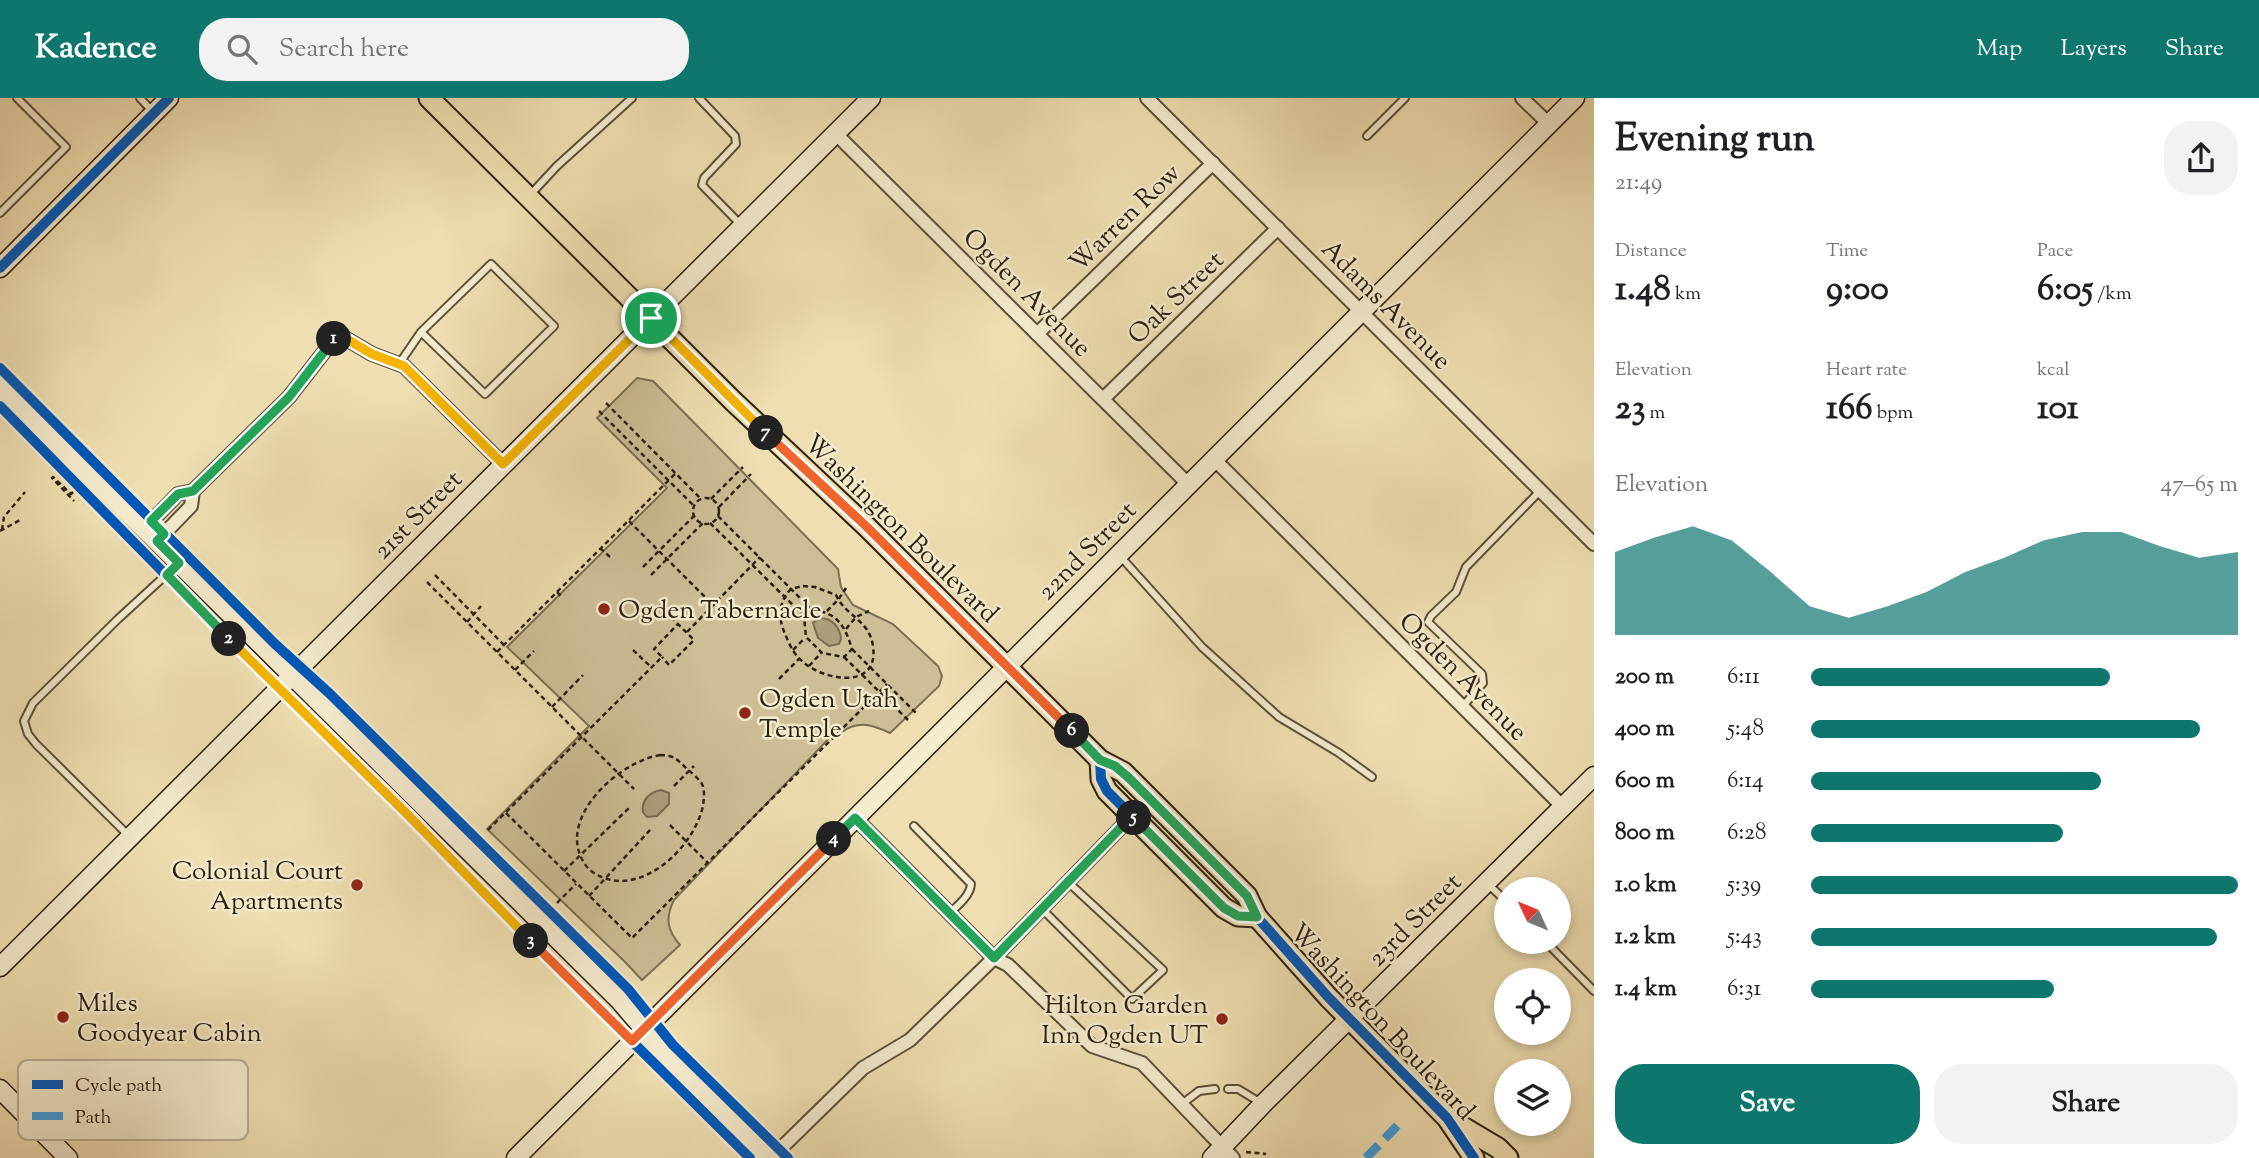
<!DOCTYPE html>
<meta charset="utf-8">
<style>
body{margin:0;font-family:"Sorts Mill Goudy",serif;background:#f2f2f2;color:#202124;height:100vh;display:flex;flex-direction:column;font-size:26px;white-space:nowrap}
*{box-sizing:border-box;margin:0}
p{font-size:23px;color:#757577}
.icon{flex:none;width:38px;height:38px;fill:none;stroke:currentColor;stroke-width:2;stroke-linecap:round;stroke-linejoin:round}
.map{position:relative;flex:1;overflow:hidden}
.side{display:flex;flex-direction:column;background:#fff;width:665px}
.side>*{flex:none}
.needle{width:46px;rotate:314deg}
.controls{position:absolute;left:1494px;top:779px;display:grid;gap:14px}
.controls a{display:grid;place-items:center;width:77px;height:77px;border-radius:50%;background:#fff;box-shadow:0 4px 10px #0003;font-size:35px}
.pin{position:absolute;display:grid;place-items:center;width:60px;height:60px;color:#fff;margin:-30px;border:4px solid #fff;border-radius:50%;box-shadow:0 2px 7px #0007}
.km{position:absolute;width:35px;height:35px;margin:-18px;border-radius:50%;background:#222;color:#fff;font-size:19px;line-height:35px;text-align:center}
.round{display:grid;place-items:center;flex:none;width:74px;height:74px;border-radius:28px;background:#f2f2f2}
.headline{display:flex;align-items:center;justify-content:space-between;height:119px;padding:0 21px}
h1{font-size:38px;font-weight:700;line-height:52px}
.metrics{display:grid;grid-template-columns:repeat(3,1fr);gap:10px;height:119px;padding:7px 21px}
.metrics div{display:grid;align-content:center}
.metrics b{font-size:35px;font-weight:700}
.metrics small{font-size:19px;font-weight:400}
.metrics p{font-size:19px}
.chart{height:196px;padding:14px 21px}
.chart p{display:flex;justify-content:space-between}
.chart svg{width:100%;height:126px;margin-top:7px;fill:#0f766e;opacity:.7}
.button{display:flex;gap:14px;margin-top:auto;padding:14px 21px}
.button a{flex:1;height:80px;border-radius:28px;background:#0f766e;color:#fff;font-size:28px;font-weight:700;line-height:80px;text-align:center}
.button a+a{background:#f2f2f2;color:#202124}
ul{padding:0 21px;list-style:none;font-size:23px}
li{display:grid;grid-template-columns:112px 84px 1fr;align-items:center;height:52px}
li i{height:18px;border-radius:9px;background:#0f766e}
header{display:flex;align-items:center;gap:42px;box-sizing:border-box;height:98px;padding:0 35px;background:#0f766e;color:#fff}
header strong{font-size:33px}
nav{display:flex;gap:38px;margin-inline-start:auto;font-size:24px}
.search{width:490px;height:63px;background:#f2f2f2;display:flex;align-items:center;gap:18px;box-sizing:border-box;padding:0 24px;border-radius:28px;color:#757577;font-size:26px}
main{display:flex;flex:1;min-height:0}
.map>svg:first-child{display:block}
.green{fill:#cdbe96;stroke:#7c7054;stroke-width:2}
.water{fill:#ac9e7b;stroke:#796c51;stroke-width:2}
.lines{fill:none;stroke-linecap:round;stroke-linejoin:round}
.lane-casing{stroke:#5c5039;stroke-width:10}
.street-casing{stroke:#5c5039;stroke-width:16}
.secondary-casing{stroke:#2c2111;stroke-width:21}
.primary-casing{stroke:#2c2111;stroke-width:23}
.path{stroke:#2c2111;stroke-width:2.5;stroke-dasharray:5 3.5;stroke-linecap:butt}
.lane{stroke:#f4eacc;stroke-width:6}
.street{stroke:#f4eacc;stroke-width:12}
.secondary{stroke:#f4eacc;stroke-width:18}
.primary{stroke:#eedeb1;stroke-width:19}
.quiet{stroke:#3d9bde;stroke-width:9;stroke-dasharray:18 9;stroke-linecap:butt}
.cycleway-casing{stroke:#f4eacc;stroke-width:15}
.cycleway{stroke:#0057b8;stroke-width:10}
.split-1-casing{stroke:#fff;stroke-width:14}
.split-2-casing{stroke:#fff;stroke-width:14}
.split-3-casing{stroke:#fff;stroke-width:14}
.split-4-casing{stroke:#fff;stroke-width:14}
.split-5-casing{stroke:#fff;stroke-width:14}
.split-6-casing{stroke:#fff;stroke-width:14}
.split-7-casing{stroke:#fff;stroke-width:14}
.split-8-casing{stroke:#fff;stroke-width:14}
.split-1{stroke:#f5b400;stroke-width:9}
.split-2{stroke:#22a559;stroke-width:9}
.split-3{stroke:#f5b400;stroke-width:9}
.split-4{stroke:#f0652b;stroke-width:9}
.split-5{stroke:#22a559;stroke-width:9}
.split-6{stroke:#22a559;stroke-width:9}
.split-7{stroke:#f0652b;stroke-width:9}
.split-8{stroke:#f5b400;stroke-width:9}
.poi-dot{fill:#8f2418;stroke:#f4eacc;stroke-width:2.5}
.labels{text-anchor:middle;stroke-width:5;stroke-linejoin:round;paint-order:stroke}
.street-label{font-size:26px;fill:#2c2111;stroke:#f4eacc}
.poi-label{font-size:26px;fill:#2c2111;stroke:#f4eacc;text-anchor:start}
.key{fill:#f4eacc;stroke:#b8ae94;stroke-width:2}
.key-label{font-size:19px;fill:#2c2111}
</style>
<header>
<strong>Kadence</strong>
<div class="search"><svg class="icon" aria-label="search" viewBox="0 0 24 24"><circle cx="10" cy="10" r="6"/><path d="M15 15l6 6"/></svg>Search here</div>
<nav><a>Map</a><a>Layers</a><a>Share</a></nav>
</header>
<main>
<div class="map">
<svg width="1594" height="1060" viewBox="0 0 1594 1060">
<rect width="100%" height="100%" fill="#eedeb1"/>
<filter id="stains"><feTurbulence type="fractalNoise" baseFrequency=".00286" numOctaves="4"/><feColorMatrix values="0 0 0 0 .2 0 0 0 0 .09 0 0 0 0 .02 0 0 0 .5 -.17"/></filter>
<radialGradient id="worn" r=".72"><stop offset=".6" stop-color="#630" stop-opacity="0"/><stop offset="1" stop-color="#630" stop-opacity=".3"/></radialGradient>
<!-- green -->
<path class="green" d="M637,280L653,283L838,471L841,489L853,507L893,526L938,568L942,578L939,588L890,635C873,627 859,622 842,634L837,632L674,802C665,820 667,832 680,847L642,882L624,863L487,731L589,628L507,549L667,390L597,320Z"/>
<!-- water -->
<g class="water">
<path d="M820,520C832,520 840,529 841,541L839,546L829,548L818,540L813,525Z"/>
<path d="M661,692L669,695V706L657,718L647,719L643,714C641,702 650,694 661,692Z"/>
</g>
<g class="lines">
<!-- lane casing -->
<g class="lane-casing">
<g id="lane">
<polyline points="140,0 153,14"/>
<polyline points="699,0 735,38 736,46 704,80 702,87 741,127"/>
<polyline points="1367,38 1405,0"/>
<polyline points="530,97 557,68 632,0"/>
<polyline points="0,115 66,49 17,0"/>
<polyline points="399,266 421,234 491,166 554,228 485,296 421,234"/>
<polyline points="1120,458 1202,549 1279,619 1339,655 1372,679"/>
<polyline points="1463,608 1483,585 1482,576 1428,524 1431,518 1456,494 1466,469 1540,393"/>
<path d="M914,728L971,786C970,798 958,807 950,815"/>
<polyline points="129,738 36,646 28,636 24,623 33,605 118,521 178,466"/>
<polyline points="1489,787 1507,804"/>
<polyline points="1042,811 1132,901 1163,872 1068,784"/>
<polyline points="1546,844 1594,893"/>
<polyline points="1228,991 1238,991 1261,1005"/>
<polyline points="1182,1006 1199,993 1215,991"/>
</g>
</g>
<!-- street casing -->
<g class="street-casing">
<g id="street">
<polyline points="1147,0 1594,446"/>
<polyline points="1522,0 1549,26"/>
<polyline points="835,35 1188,386"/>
<polyline points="1037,236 1213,65"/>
<polyline points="1103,301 1278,130"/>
<polyline points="1214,361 1563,709"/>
<polyline points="144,431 178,396 193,393 289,299 338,236 372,256 404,268 503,366"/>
<polyline points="157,443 191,408 193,393"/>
<polyline points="855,720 994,860 1008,867 1092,948 1142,965 1233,1060"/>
<polyline points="771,1060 863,970 910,942 994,860 1132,718"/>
</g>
</g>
<!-- secondary casing -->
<g class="secondary-casing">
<g id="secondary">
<polyline points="0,170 169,0"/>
<polyline points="0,288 619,902 661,951 769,1060"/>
<polyline points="0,869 871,0"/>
<polyline points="0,991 68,1060"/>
<polyline points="516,1060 1575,0"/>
<polyline points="1212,1060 1263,1006 1594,678"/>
</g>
</g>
<!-- primary casing -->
<g class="primary-casing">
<g id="primary">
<polyline points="429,0 733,303 867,429 1100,662 1123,674 1247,798 1257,819 1329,900 1447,1020 1474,1060"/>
<polyline points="1100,662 1101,681 1107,693 1224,810 1238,818 1257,819"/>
<polyline points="1451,1022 1498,1050 1508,1060"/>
</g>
</g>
<!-- path -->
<g class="path">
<polyline points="606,305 701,401"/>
<polyline points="599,313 694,408"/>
<polyline points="73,394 71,396 53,379 52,380 74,403"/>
<circle cx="706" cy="413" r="13"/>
<polyline points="711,401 743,369"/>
<polyline points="719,409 751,376"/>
<polyline points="718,418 812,512"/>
<polyline points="629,423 713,507"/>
<polyline points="710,425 804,518"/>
<polyline points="2,432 4,419 25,394"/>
<polyline points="0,433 20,422"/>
<polyline points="600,450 610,459"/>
<polyline points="643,469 694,418"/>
<polyline points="435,477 504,547"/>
<polyline points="651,477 703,425"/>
<polyline points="427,484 634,691"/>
<path d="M803,488L815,489L836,497C846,519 869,521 873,548C880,595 817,582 798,559C791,552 787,540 783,531C778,516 780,502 791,491Z"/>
<polyline points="557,494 563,500"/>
<polyline points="659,507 694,542 669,567 662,559"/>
<path d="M812,512C837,514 845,528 852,551L844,559L822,555L806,539L804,518Z"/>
<polyline points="827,513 838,502 846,490"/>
<polyline points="467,524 481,508"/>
<polyline points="846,531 856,519 869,513"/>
<polyline points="687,534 760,459"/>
<polyline points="852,551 916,615"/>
<polyline points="633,552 651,569"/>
<polyline points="793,552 805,540"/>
<polyline points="497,554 676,375"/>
<polyline points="844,559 908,622"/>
<polyline points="809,568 821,555"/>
<polyline points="515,572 534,553"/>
<polyline points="779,581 799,561"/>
<polyline points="552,609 583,577"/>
<path d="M660,657C674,657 678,662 687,671C692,675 699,681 702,686C705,692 704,701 703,708C695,743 659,782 621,783C609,783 595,778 587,769C552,724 617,664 660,657Z"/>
<polyline points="674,688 694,668"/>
<polyline points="506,715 632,840 887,586"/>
<polyline points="670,727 708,765"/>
<polyline points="488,732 662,559 654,551 678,526"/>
<polyline points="564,773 630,709"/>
<polyline points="589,798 651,731"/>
<polyline points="557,805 576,786"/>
<polyline points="1246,1054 1266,1056"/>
</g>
<!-- lane -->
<use href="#lane" class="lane"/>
<!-- street -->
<use href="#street" class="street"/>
<!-- secondary -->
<use href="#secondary" class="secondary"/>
<!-- primary -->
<use href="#primary" class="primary"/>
<!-- quiet -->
<polyline class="quiet" points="1366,1060 1399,1026"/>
<!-- cycleway casing -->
<g class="cycleway-casing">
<g id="cycleway">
<polyline points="0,170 169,0"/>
<polyline points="0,270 275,546 329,595 628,891 673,947 788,1060"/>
<polyline points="0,308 214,526 408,717 487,800 750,1060"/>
<polyline points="1007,568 1100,662 1123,674 1247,798 1257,819 1329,900 1447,1020 1474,1060"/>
<polyline points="1100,662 1101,681 1107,693 1224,810 1238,818 1257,819"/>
</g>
</g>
<!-- cycleway -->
<use href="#cycleway" class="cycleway"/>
</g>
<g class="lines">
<!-- split-1 casing -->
<g class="split-1-casing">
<polyline id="split-1" points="334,241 338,236 372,256 404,268 503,366 651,220"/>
</g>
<!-- split-2 casing -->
<g class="split-2-casing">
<polyline id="split-2" points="229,541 167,477 179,465 157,443 164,436 151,423 178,396 193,393 289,299 334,241"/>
</g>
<!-- split-3 casing -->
<g class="split-3-casing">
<polyline id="split-3" points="229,541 408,717 531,843"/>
</g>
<!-- split-4 casing -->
<g class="split-4-casing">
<polyline id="split-4" points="531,843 632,943 834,741"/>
</g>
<!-- split-5 casing -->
<g class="split-5-casing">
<polyline id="split-5" points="834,741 855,720 994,860 1132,718 1134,720"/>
</g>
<!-- split-6 casing -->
<g class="split-6-casing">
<polyline id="split-6" points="1072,633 1100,662 1115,668 1129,680 1247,798 1257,819 1238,818 1224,810 1134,720"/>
</g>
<!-- split-7 casing -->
<g class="split-7-casing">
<polyline id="split-7" points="766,335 867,429 1072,633"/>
</g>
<!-- split-8 casing -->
<g class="split-8-casing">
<polyline id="split-8" points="651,220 766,335"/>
</g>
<!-- split-1 -->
<use href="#split-1" class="split-1"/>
<!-- split-2 -->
<use href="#split-2" class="split-2"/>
<!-- split-3 -->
<use href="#split-3" class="split-3"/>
<!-- split-4 -->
<use href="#split-4" class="split-4"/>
<!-- split-5 -->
<use href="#split-5" class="split-5"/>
<!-- split-6 -->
<use href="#split-6" class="split-6"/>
<!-- split-7 -->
<use href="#split-7" class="split-7"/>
<!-- split-8 -->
<use href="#split-8" class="split-8"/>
</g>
<!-- markers -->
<g class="poi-dot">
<circle cx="604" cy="511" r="7"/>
<circle cx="745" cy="615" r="7"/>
<circle cx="357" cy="787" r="7"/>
<circle cx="63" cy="919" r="7"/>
<circle cx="1222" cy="921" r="7"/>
</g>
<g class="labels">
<!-- street labels -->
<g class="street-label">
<text transform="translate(1124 119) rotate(-44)" y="9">Warren Row</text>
<text transform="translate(1028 194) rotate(45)" y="9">Ogden Avenue</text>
<text transform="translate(1175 199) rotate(-44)" y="9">Oak Street</text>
<text transform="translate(1387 206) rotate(45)" y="9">Adams Avenue</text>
<text transform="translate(417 416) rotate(-45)" y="9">21st Street</text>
<text transform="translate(902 430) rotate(44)" y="9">Washington Boulevard</text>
<text transform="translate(1086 452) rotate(-45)" y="9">22nd Street</text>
<text transform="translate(1464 578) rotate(45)" y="9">Ogden Avenue</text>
<text transform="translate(1414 821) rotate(-45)" y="9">23rd Street</text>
<text transform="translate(1383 923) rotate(47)" y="9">Washington Boulevard</text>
</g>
<!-- poi labels -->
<g class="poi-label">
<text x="618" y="520">Ogden Tabernacle</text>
<text x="759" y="609">Ogden Utah<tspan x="759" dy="30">Temple</tspan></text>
<text x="343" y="781" text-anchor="end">Colonial Court<tspan x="343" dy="30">Apartments</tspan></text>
<text x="77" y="913">Miles<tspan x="77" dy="30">Goodyear Cabin</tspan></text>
<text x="1208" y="915" text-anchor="end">Hilton Garden<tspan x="1208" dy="30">Inn Ogden UT</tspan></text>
</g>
</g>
<!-- legend -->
<rect x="18" y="962" width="230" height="80" rx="10" class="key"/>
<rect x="32" y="982" width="31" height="9" fill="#0057b8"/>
<rect x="32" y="1014" width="31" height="8" fill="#3d9bde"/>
<g class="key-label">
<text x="75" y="993">Cycle path</text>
<text x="75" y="1025">Path</text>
</g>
<rect width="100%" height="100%" filter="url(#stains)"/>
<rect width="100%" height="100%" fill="url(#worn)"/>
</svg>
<div class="controls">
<a><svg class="needle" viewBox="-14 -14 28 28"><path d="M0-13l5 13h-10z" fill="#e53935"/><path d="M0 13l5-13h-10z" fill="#757577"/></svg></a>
<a><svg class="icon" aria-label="locate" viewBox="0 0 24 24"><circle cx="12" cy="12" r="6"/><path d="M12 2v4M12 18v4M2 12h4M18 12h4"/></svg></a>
<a><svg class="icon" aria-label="layers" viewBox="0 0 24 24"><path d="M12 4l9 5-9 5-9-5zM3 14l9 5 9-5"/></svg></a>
</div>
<div class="pin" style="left:651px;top:220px;background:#1e9e55"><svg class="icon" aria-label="arrive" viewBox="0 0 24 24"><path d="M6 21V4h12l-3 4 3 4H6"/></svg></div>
<b class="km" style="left:334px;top:241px">1</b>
<b class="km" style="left:229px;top:541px">2</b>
<b class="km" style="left:531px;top:843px">3</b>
<b class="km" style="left:834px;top:741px">4</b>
<b class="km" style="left:1134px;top:720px">5</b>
<b class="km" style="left:1072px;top:633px">6</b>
<b class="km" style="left:766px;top:335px">7</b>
</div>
<section class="side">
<div class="headline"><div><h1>Evening run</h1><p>21:49</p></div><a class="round"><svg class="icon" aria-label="share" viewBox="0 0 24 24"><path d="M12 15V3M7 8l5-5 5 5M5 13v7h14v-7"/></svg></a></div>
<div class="metrics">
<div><p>Distance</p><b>1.48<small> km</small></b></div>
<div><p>Time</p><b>9:00</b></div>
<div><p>Pace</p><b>6:05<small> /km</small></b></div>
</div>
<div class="metrics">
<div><p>Elevation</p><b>23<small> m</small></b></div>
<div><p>Heart rate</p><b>166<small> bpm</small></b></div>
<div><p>kcal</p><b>101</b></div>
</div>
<div class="chart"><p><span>Elevation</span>47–65 m</p>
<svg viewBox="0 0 160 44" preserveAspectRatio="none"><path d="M0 44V15L10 10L20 6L30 11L40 22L50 34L60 38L70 34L80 29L90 22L100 17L110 11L120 8L130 8L140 13L150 17L160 15V44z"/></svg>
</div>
<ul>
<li><b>200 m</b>6:11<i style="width:70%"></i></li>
<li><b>400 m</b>5:48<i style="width:91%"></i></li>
<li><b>600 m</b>6:14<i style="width:68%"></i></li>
<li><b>800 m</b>6:28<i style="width:59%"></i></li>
<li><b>1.0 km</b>5:39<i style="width:100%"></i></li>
<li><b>1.2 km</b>5:43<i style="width:95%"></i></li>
<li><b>1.4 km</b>6:31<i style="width:57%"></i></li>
</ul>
<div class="button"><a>Save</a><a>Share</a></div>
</section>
</main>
